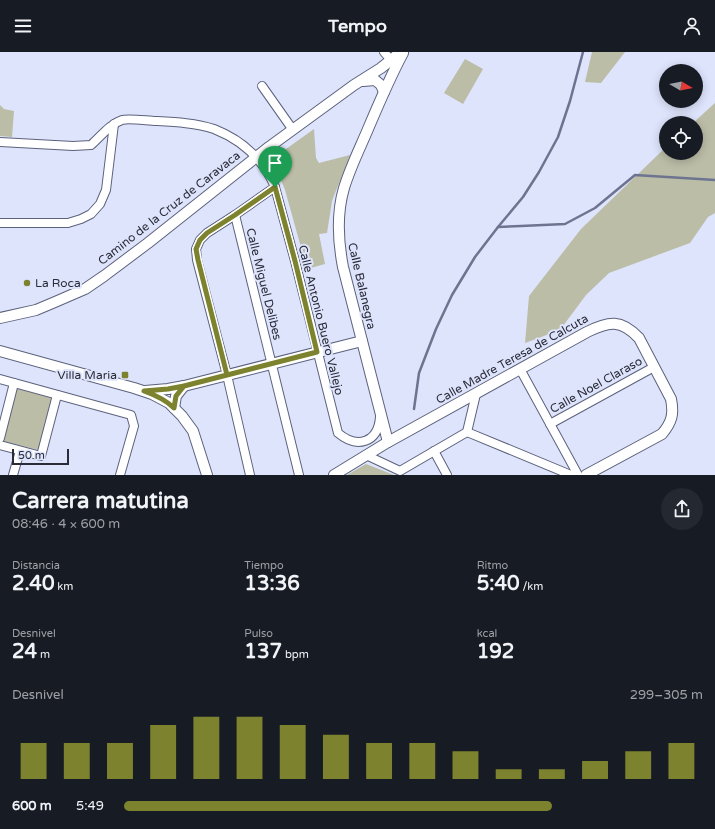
<!DOCTYPE html>
<html lang="es">
<meta charset="utf-8">
<style>
body{margin:0;font-family:"Varela Round",sans-serif;background:#242831;color:#f1f3f6;height:100vh;display:flex;flex-direction:column;font-size:15px;white-space:nowrap}
*{box-sizing:border-box;margin:0}
p{font-size:13px;color:#9ea1a6}
.icon{flex:none;width:22px;height:22px;fill:none;stroke:currentColor;stroke-width:2;stroke-linecap:round;stroke-linejoin:round}
.map{position:relative;height:423px;overflow:hidden}
.drawer{display:flex;flex-direction:column;background:#171b24;flex:1}
.drawer>*{flex:none}
.needle{width:26px;rotate:99deg}
.buttons{position:absolute;left:659px;top:12px;display:grid;gap:8px}
.buttons a{display:grid;place-items:center;width:44px;height:44px;border-radius:50%;background:#171b24;box-shadow:0 2px 10px #0003;font-size:20px}
.scale{position:absolute;left:12px;bottom:10px;width:57px;box-sizing:border-box;padding-left:4px;border:2px solid #2a2c38;border-top:0;font-size:11px;line-height:14px;white-space:nowrap;color:#2a2c38;-webkit-text-stroke:3px #dee4fc;paint-order:stroke}
.pin{position:absolute;display:grid;place-items:center;width:34px;height:34px;color:#fff;margin:-41px -17px;border-radius:50% 50% 50% 0;rotate:-45deg;box-shadow:0 0 4px #0007}
.pin .icon{rotate:45deg}
.round{display:grid;place-items:center;flex:none;width:42px;height:42px;border-radius:21px;background:#242831}
.overview{display:flex;align-items:center;justify-content:space-between;height:68px;padding:0 12px}
h1{font-size:22px;font-weight:700;line-height:30px}
.stats{display:grid;grid-template-columns:repeat(3,1fr);gap:6px;height:68px;padding:4px 12px}
.stats div{display:grid;align-content:center}
.stats b{font-size:20px;font-weight:700}
.stats small{font-size:11px;font-weight:400}
.stats p{font-size:11px}
.chart{height:112px;padding:8px 12px}
.chart p{display:flex;justify-content:space-between}
.chart svg{width:100%;height:72px;margin-top:4px;stroke:#7c822d;stroke-width:6}
ul{padding:0 12px;list-style:none;font-size:13px}
li{display:grid;grid-template-columns:64px 48px 1fr;align-items:center;height:30px}
li i{height:10px;border-radius:5px;background:#7c822d}
header{display:flex;justify-content:space-between;align-items:center;height:52px;padding:0 12px;background:#171b24;font-size:18px;font-weight:700}
.map>svg:first-child{display:block}
.green{fill:#bbbda7}
.lines{fill:none;stroke-linecap:round;stroke-linejoin:round}
.stream{stroke:#6e748f;stroke-width:2.5}
.minor-casing{stroke:#5c627c;stroke-width:10}
.tertiary-casing{stroke:#5c627c;stroke-width:12}
.minor{stroke:#fff;stroke-width:8}
.tertiary{stroke:#fff;stroke-width:10}
.route-casing{stroke:#fff;stroke-width:8}
.route{stroke:#7c822d;stroke-width:5}
.poi-dot{fill:#7c822d;stroke:#dee4fc;stroke-width:1.5}
.labels{text-anchor:middle;stroke-width:4;stroke-linejoin:round;paint-order:stroke}
.street-label{font-size:12px;fill:#2a2c38;stroke:#dee4fc}
.poi-label{font-size:12px;fill:#2a2c38;stroke:#dee4fc;text-anchor:start}
</style>
<header><svg class="icon" aria-label="menu" viewBox="0 0 24 24"><path d="M4 6h16M4 12h16M4 18h16"/></svg>Tempo<svg class="icon" aria-label="person" viewBox="0 0 24 24"><circle cx="12" cy="8" r="4"/><path d="M4 21q1-7 8-7t8 7"/></svg></header>
<div class="map">
<svg width="715" height="423" viewBox="0 0 715 423">
<rect width="100%" height="100%" fill="#dee4fc"/>
<!-- green -->
<g class="green">
<polygon points="592,0 625,0 601,31 585,30"/>
<polygon points="465,7 483,17 463,52 444,41"/>
<polygon points="715,51 715,161 708,165 690,191 609,221 586,243 560,278 525,291 529,244 581,177 666,95 666,101 696,101 696,71 693,71"/>
<polygon points="0,53 4,57 14,59 12,85 0,84"/>
<polygon points="314,77 316,106 319,111 350,103 332,149 327,181 319,182 325,212 307,217 285,138 281,128 270,106 286,97"/>
<polygon points="16,336 54,346 39,398 2,389"/>
<polygon points="366,412 394,423 347,423"/>
</g>
<g class="lines">
<!-- stream -->
<g class="stream">
<polyline points="498,175 523,145 539,120 558,85 570,49 583,0"/>
<polyline points="414,357 419,321 436,277 452,243 475,205 498,175 521,174 565,172 595,156 635,123 715,128"/>
</g>
<!-- minor casing -->
<g class="minor-casing">
<g id="minor">
<polyline points="384,0 391,8"/>
<polyline points="262,34 293,78"/>
<path d="M0,90L73,94L91,93C101,84 110,72 122,68C128,66 149,69 156,69C175,70 196,71 214,77C242,88 263,107 275,135L295,209L338,381C357,397 378,391 380,365"/>
<polyline points="235,163 299,423"/>
<polyline points="0,171 68,171 81,167 91,162 100,152 106,138 114,72"/>
<polyline points="520,317 578,423"/>
<polyline points="0,327 131,363 134,374 120,423"/>
<polyline points="550,372 654,315"/>
<polyline points="467,380 571,423"/>
<polyline points="0,386 14,331"/>
<polyline points="0,393 41,404 57,343"/>
<polyline points="434,399 447,423"/>
<polyline points="366,403 400,419 467,380 476,342"/>
<polyline points="13,423 20,399"/>
<polyline points="250,423 227,323 197,208 196,197 200,188 207,181 235,163 275,135"/>
</g>
</g>
<!-- tertiary casing -->
<g class="tertiary-casing">
<g id="tertiary">
<polyline points="363,29 375,28 381,33 384,40"/>
<polyline points="0,266 36,258 55,250 85,237 104,224 148,191 269,95 354,33 381,16 396,4 400,0"/>
<polyline points="0,299 134,336 152,342 169,351 182,364 193,379 207,423"/>
<polyline points="184,334 362,289"/>
<polyline points="145,339 168,337 184,334 176,344 174,356"/>
<path d="M388,390L343,215C338,189 336,163 344,136C350,116 360,96 368,77C379,51 390,25 403,1"/>
<path d="M334,423L388,390L587,280C609,269 621,267 639,286L671,347C674,362 672,370 662,382L586,423"/>
</g>
</g>
<!-- minor -->
<use href="#minor" class="minor"/>
<!-- tertiary -->
<use href="#tertiary" class="tertiary"/>
</g>
<g class="lines">
<!-- route casing -->
<g class="route-casing">
<path id="route" d="M275,135L235,163L207,181L200,188L196,197L198,208L227,323L184,334L176,344L174,356C166,348 155,343 144,339L168,337L184,334L317,300L295,209L275,135"/>
</g>
<!-- route -->
<use href="#route" class="route"/>
</g>
<!-- markers -->
<g class="poi-dot">
<circle cx="27" cy="231" r="4"/>
<rect x="121" y="319" width="8" height="8" rx="2"/>
</g>
<g class="labels">
<!-- street labels -->
<g class="street-label">
<text transform="translate(169 156) rotate(-38)" y="4">Camino de la Cruz de Caravaca</text>
<text transform="translate(264 232) rotate(76)" y="4">Calle Miguel Delibes</text>
<text transform="translate(362 234) rotate(77)" y="4">Calle Balanegra</text>
<text transform="translate(321 268) rotate(76)" y="4">Calle Antonio Buero Vallejo</text>
<text transform="translate(512 307) rotate(-29)" y="4">Calle Madre Teresa de Calcuta</text>
<text transform="translate(596 333) rotate(-29)" y="4">Calle Noel Claraso</text>
</g>
<!-- poi labels -->
<g class="poi-label">
<text x="35" y="235">La Roca</text>
<text x="117" y="327" text-anchor="end">Villa Maria</text>
</g>
</g>
</svg>
<div class="buttons">
<a><svg class="needle" viewBox="-14 -14 28 28"><path d="M0-13l5 13h-10z" fill="#e53935"/><path d="M0 13l5-13h-10z" fill="#9ea1a6"/></svg></a>
<a><svg class="icon" aria-label="locate" viewBox="0 0 24 24"><circle cx="12" cy="12" r="6"/><path d="M12 2v4M12 18v4M2 12h4M18 12h4"/></svg></a>
</div>
<div class="scale">50 m</div>
<div class="pin" style="left:275px;top:135px;background:#1e9e55"><svg class="icon" aria-label="arrive" viewBox="0 0 24 24"><path d="M6 21V4h12l-3 4 3 4H6"/></svg></div>
</div>
<section class="drawer">
<div class="overview"><div><h1>Carrera matutina</h1><p>08:46 · 4 × 600 m</p></div><a class="round"><svg class="icon" aria-label="share" viewBox="0 0 24 24"><path d="M12 15V3M7 8l5-5 5 5M5 13v7h14v-7"/></svg></a></div>
<div class="stats">
<div><p>Distancia</p><b>2.40<small> km</small></b></div>
<div><p>Tiempo</p><b>13:36</b></div>
<div><p>Ritmo</p><b>5:40<small> /km</small></b></div>
</div>
<div class="stats">
<div><p>Desnivel</p><b>24<small> m</small></b></div>
<div><p>Pulso</p><b>137<small> bpm</small></b></div>
<div><p>kcal</p><b>192</b></div>
</div>
<div class="chart"><p><span>Desnivel</span>299–305 m</p>
<svg viewBox="0 0 160 44" preserveAspectRatio="none"><path d="M5 44V22M15 44V22M25 44V22M35 44V11M45 44V6M55 44V6M65 44V11M75 44V17M85 44V22M95 44V22M105 44V27M115 44V38M125 44V38M135 44V33M145 44V27M155 44V22"/></svg>
</div>
<ul>
<li><b>600 m</b>5:49<i style="width:74%"></i></li>
</ul>
</section>
